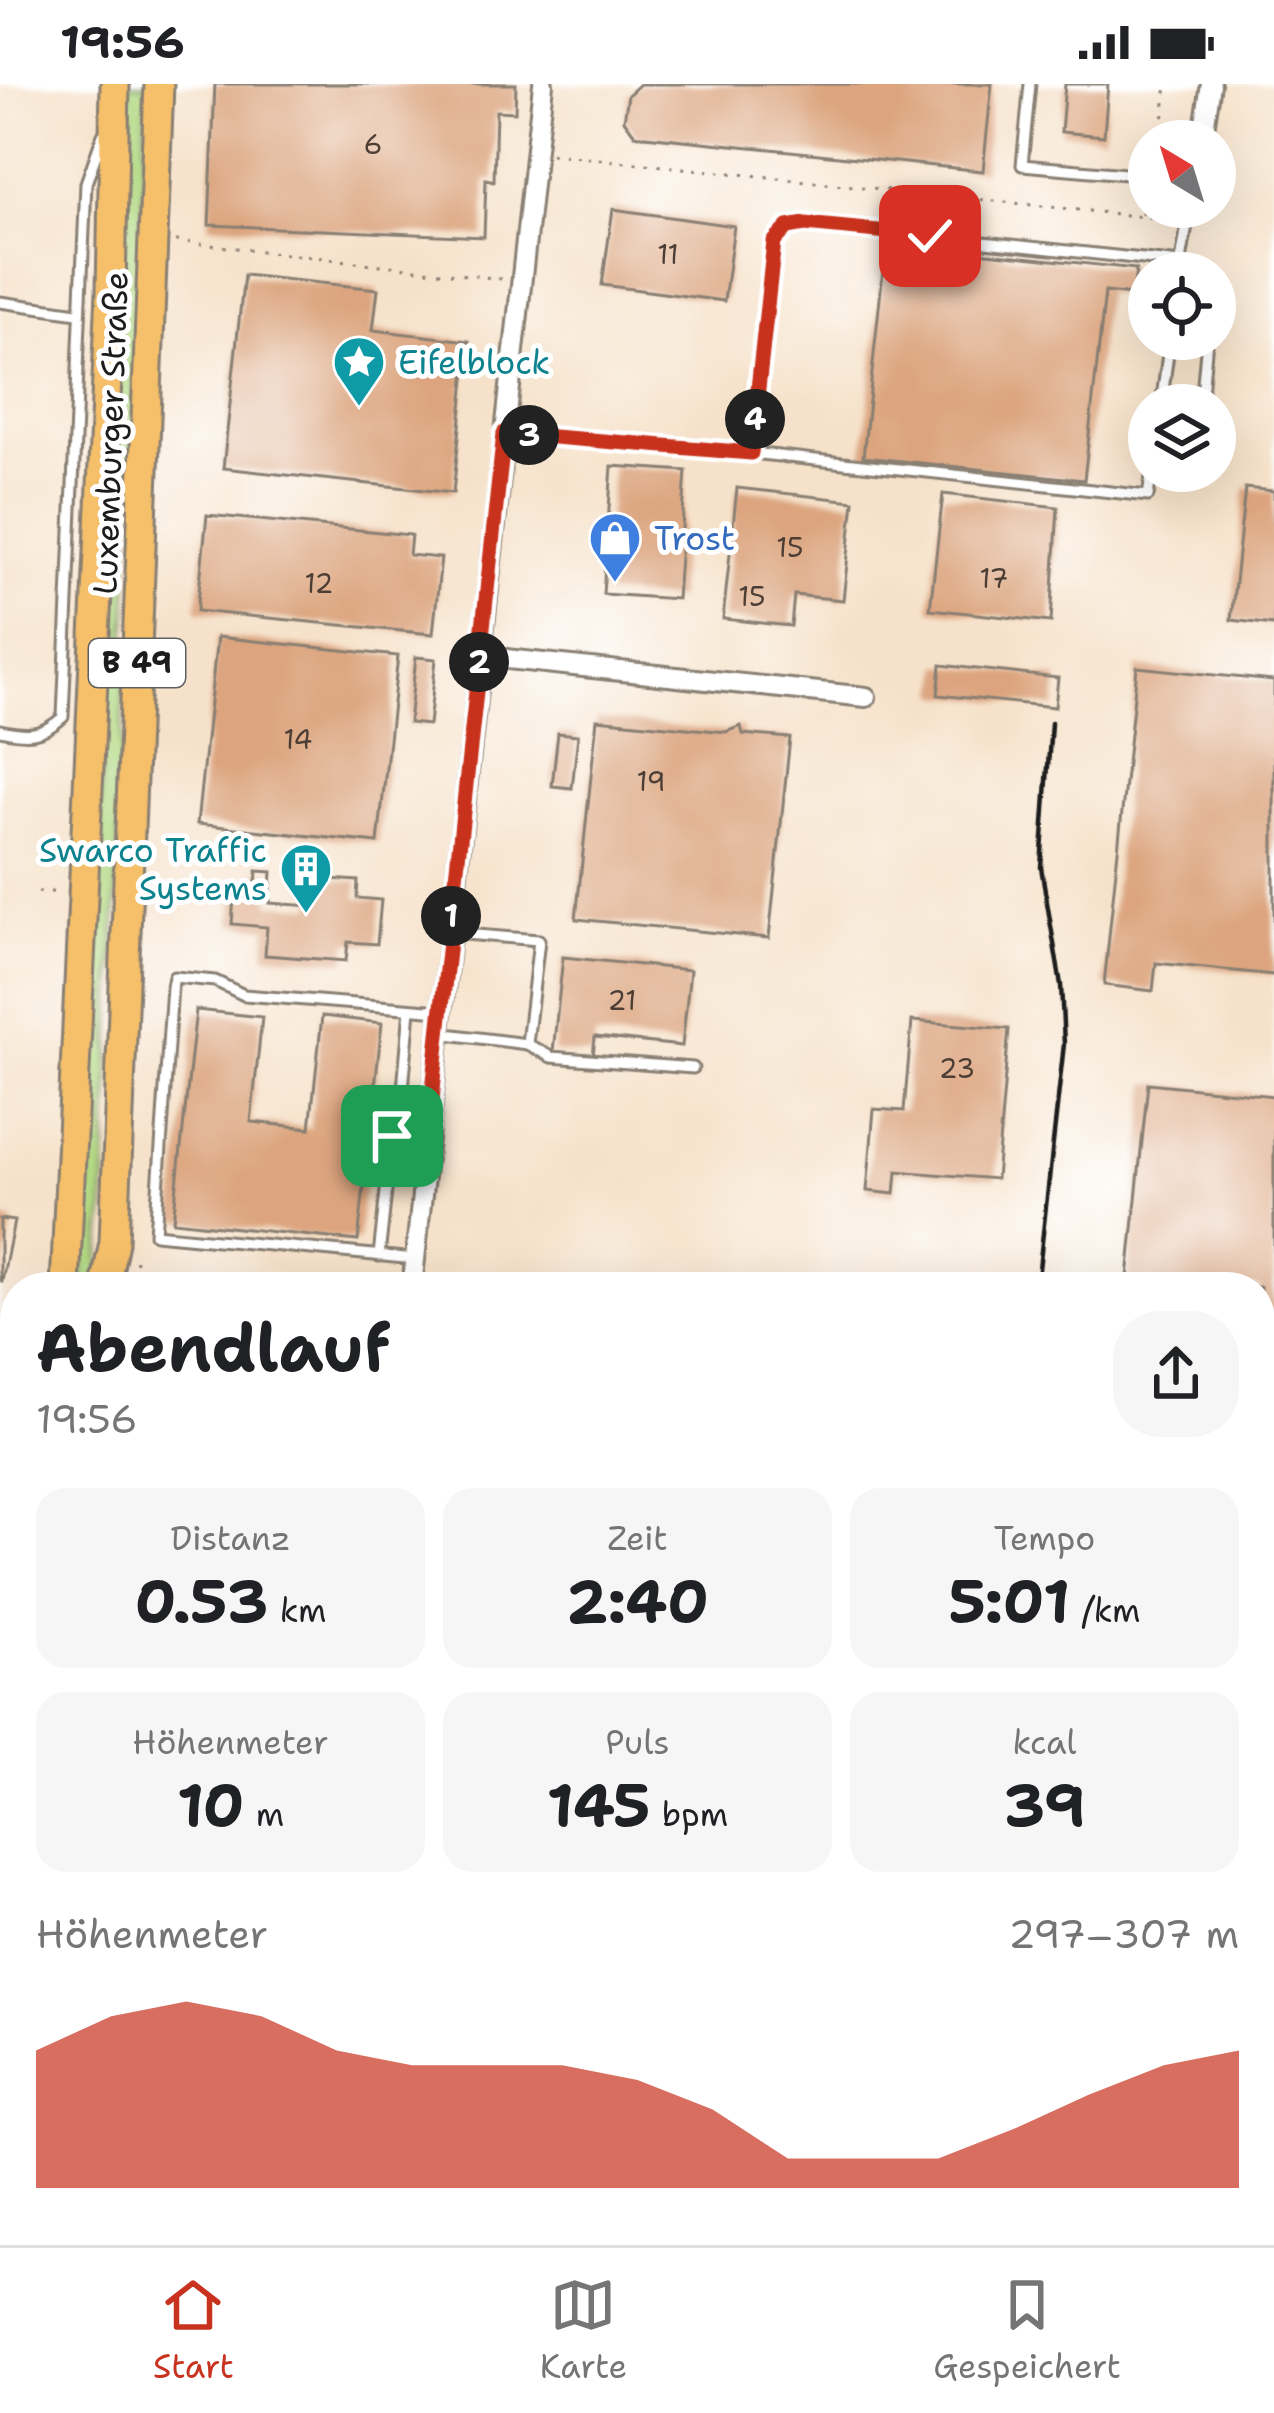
<!DOCTYPE html>
<html lang="de">
<meta charset="utf-8">
<style>
body{margin:0;font-family:"Shantell Sans",sans-serif;background:#f6f6f6;color:#202124;height:100vh;display:flex;flex-direction:column;font-size:45px;white-space:nowrap}
*{box-sizing:border-box;margin:0}
p{font-size:39px;color:#757577}
.icon{flex:none;width:66px;height:66px;fill:none;stroke:currentColor;stroke-width:2;stroke-linecap:round;stroke-linejoin:round}
.map{position:relative;flex:1;overflow:hidden}
.sheet{position:absolute;left:0px;top:1188px;width:1275px;height:975px;display:flex;flex-direction:column;background:#fff;border-radius:48px 48px 0 0;box-shadow:0 12px 48px #0002}
.sheet>*{flex:none}
.needle{width:78px;rotate:322deg}
.controls{position:absolute;left:1128px;top:36px;display:grid;gap:24px}
.controls a{display:grid;place-items:center;width:108px;height:108px;border-radius:50%;background:#fff;box-shadow:0 12px 48px #0002;font-size:60px}
.pin{position:absolute;display:grid;place-items:center;width:102px;height:102px;color:#fff;margin:-51px;border-radius:24px;box-shadow:0 6px 18px #0006}
.km{position:absolute;width:60px;height:60px;margin:-30px;border-radius:50%;background:#222;color:#fff;font-size:33px;line-height:60px;text-align:center}
.round{display:grid;place-items:center;flex:none;width:126px;height:126px;border-radius:48px;background:#f6f6f6}
.head{display:flex;align-items:center;justify-content:space-between;height:204px;padding:0 36px}
h1{font-size:66px;font-weight:700;line-height:90px}
.stats{display:grid;grid-template-columns:repeat(3,1fr);gap:18px;height:204px;padding:12px 36px}
.stats div{display:grid;align-content:center;border-radius:30px;background:#f6f6f6;text-align:center}
.stats b{font-size:60px;font-weight:700}
.stats small{font-size:33px;font-weight:400}
.stats p{font-size:33px}
.chart{height:336px;padding:24px 36px}
.chart p{display:flex;justify-content:space-between}
.chart svg{width:100%;height:216px;margin-top:12px;fill:#c8321e;opacity:.7}
.status{display:flex;justify-content:space-between;align-items:center;height:84px;padding:0 60px;background:#fff;direction:ltr}
.status svg{height:33px;fill:currentColor}
.tabs{display:flex;justify-content:space-around;align-items:center;height:168px;border-top:3px solid #e0e0e0;background:#fff;font-size:33px;color:#757577}
.tabs a{display:grid;justify-items:center;gap:6px}
.tabs .on{color:#c8321e}
.map>svg:first-child{display:block}
.green{fill:#b2d983;stroke:#677a50;stroke-width:3}
.building{fill:#dca57f}
.lines{fill:none;stroke-linecap:round;stroke-linejoin:round}
.service-casing{stroke:#897f73;stroke-width:15}
.minor-casing{stroke:#897f73;stroke-width:24}
.primary-casing{stroke:#897f73;stroke-width:33}
.path{stroke:#897f73;stroke-width:3;stroke-dasharray:3 9;stroke-linecap:butt}
.service{stroke:#fff;stroke-width:9}
.minor{stroke:#fff;stroke-width:18}
.primary{stroke:#f6c06b;stroke-width:27}
.rail{stroke:#1c1c1c;stroke-width:4.5}
.route-casing{stroke:#fff;stroke-width:24}
.route{stroke:#c8321e;stroke-width:15}
.labels{text-anchor:middle;stroke-width:10;stroke-linejoin:round;paint-order:stroke}
.number-label{font-size:27px;fill:#4c3e35}
.shield{fill:#fff;stroke:#606060;stroke-width:3}
.shield-label{font-size:30px;font-weight:bold;fill:#1c1c1c}
.culture-label{font-size:33px;fill:#0d838f;stroke:#fff;text-anchor:start}
.street-label{font-size:33px;fill:#1c1c1c;stroke:#fff}
.shop-label{font-size:33px;fill:#366cbe;stroke:#fff;text-anchor:start}
</style>
<div class="status"><b>19:56</b><svg viewBox="0 0 49 12"><path d="M0 12V9h3v3zM5 12V6h3v6zM10 12V3h3v9zM15 12V0h3v12zM26 1h20v11H26zM47 4h2v5h-2z"/></svg></div>
<div class="map">
<svg width="1274" height="2161" viewBox="0 0 1274 2161">
<rect width="100%" height="100%" fill="#fff"/>
<filter id="ink" filterUnits="userSpaceOnUse"><feTurbulence type="fractalNoise" baseFrequency=".00833" numOctaves="2"/><feDisplacementMap in="SourceGraphic" scale="24" xChannelSelector="R" yChannelSelector="G"/><feConvolveMatrix kernelMatrix="1 2 1 2 8 2 1 2 1" color-interpolation-filters="sRGB"/></filter>
<filter id="wash" filterUnits="userSpaceOnUse"><feTurbulence type="fractalNoise" baseFrequency=".004" numOctaves="4" result="noise"/><feDisplacementMap in="SourceGraphic" scale="48" xChannelSelector="R" yChannelSelector="G"/><feGaussianBlur stdDeviation="2.7" result="paint"/><feColorMatrix in="noise" values="0 0 0 0 0 0 0 0 0 0 0 0 0 0 0 0 0 1.4 0 .05"/><feComposite in="paint" operator="in"/></filter>
<g filter="url(#wash)">
<rect width="100%" height="100%" fill="#f6e2ca"/>
<!-- green -->
<polygon class="green" points="127,0 147,0 104,1136 97,1203 82,1203"/>
<g id="blocks">
<!-- building -->
<g class="building">
<polygon points="215,0 516,0 515,28 496,27 494,97 486,95 484,153 209,141"/>
<polygon points="640,0 992,0 983,87 635,51 624,36 628,11"/>
<polygon points="1065,0 1108,0 1104,52 1061,48"/>
<polygon points="613,125 734,142 724,217 602,201"/>
<polygon points="886,158 1136,185 1133,211 1105,208 1084,396 863,373"/>
<polygon points="244,191 378,205 373,246 469,257 453,409 223,384"/>
<polygon points="612,382 686,387 677,515 603,510"/>
<polygon points="737,404 854,417 843,516 794,511 791,542 723,535"/>
<polygon points="1245,404 1274,407 1274,541 1231,536"/>
<polygon points="943,410 1058,423 1051,538 930,525"/>
<polygon points="207,431 411,451 409,471 441,474 433,550 197,527"/>
<polygon points="217,553 398,572 378,759 197,740"/>
<polygon points="416,573 436,575 429,641 409,639"/>
<polygon points="941,581 1058,594 1055,623 938,611"/>
<polygon points="1137,583 1274,597 1274,891 1156,879 1153,907 1104,901"/>
<polygon points="597,635 726,648 741,642 743,650 790,654 769,854 576,835"/>
<polygon points="558,649 578,651 572,704 552,702"/>
<polygon points="257,787 272,788 270,819 312,822 315,794 358,797 357,814 381,816 377,860 348,858 346,877 265,871 267,843 232,840 235,799 256,800"/>
<polygon points="563,873 690,886 682,962 595,953 593,972 553,968"/>
<polygon points="196,926 262,933 251,1038 310,1044 322,932 382,939 358,1157 173,1137"/>
<polygon points="912,937 1009,945 996,1095 897,1087 895,1110 867,1107 874,1025 904,1027"/>
<polygon points="1148,999 1274,1012 1274,1397 1260,1395 1260,1203 1127,1203"/>
<polygon points="0,1135 14,1137 2,1197 0,1196"/>
<polygon points="0,1295 15,1304 15,1318 1,1315"/>
<polygon points="68,2148 206,2150 259,2148 258,2155 244,2153 243,2161 67,2161"/>
</g>
</g>
</g>
<g filter="url(#ink)">
<use href="#blocks" fill-opacity="0" stroke="#897f73" stroke-width="3"/>
<g class="lines">
<!-- service casing -->
<g class="service-casing">
<g id="service">
<polyline points="1030,0 1022,81 1149,92"/>
<polyline points="1179,189 1190,123"/>
<polyline points="0,218 78,229"/>
<polyline points="1161,321 1170,255"/>
<polyline points="1201,321 1207,255"/>
<polyline points="504,349 751,369 1148,412 1152,387"/>
<polyline points="751,369 774,158 788,143 805,139 1181,179 1187,189"/>
<path d="M0,646C28,652 42,652 63,633L86,99L103,51"/>
<polyline points="452,849 539,856 527,960"/>
<polyline points="439,949 527,960 551,973 693,984"/>
<polyline points="400,1040 410,925"/>
<polyline points="379,1172 392,1052 400,1040 427,1043"/>
<polyline points="415,1175 155,1150 172,903 174,893 215,897 244,911 441,927"/>
</g>
</g>
<!-- minor casing -->
<g class="minor-casing">
<g id="minor">
<polyline points="1202,57 1211,0"/>
<polyline points="479,572 866,613"/>
<polyline points="412,1203 543,0"/>
<polyline points="0,1270 15,1270"/>
<polyline points="316,2161 317,2148"/>
</g>
</g>
<!-- primary casing -->
<g class="primary-casing">
<g id="primary">
<polyline points="65,1203 111,207 115,0"/>
<polyline points="105,1203 114,1158 159,0"/>
<polyline points="0,1800 15,1747"/>
</g>
</g>
<!-- path -->
<g class="path">
<polyline points="1161,57 1167,0"/>
<polyline points="551,70 1174,136"/>
<polyline points="1142,130 1146,104"/>
<polyline points="176,157 501,195"/>
<polyline points="390,248 391,242"/>
<polyline points="38,808 58,808"/>
<polyline points="135,1203 136,1169"/>
<polyline points="3,1728 15,1678"/>
<polyline points="0,1893 15,1851"/>
</g>
<!-- service -->
<use href="#service" class="service"/>
<!-- minor -->
<use href="#minor" class="minor"/>
<!-- primary -->
<use href="#primary" class="primary"/>
<!-- rail -->
<g class="rail">
<polyline points="1037,1203 1064,960 1061,901 1041,783 1051,639"/>
<polyline points="1260,1577 1274,1617"/>
<polyline points="1260,1629 1273,1677"/>
<polyline points="1260,1662 1271,1833 1260,1918"/>
<polyline points="1236,2161 1237,2148"/>
<polyline points="1260,2161 1274,2036"/>
</g>
</g>
</g>
<g class="lines" filter="url(#ink)">
<!-- route casing -->
<g class="route-casing">
<polyline id="route" points="392,1052 400,1040 429,1043 504,349 751,369 774,158 788,143 805,140 930,152"/>
</g>
<!-- route -->
<use href="#route" class="route"/>
</g>
<!-- icons -->
<defs>
<g id="sight-pin" transform="scale(2.7)"><path d="M0 17L-7.5 6A9.5 9.5 0 1 1 7.5 6Z" fill="#0f9aa8" stroke="#fff"/><path d="M0-6L1.8-2.2L6-1.7L2.9 1.2L3.7 5.4L0 3.3L-3.7 5.4L-2.9 1.2L-6-1.7L-1.8-2.2Z" fill="#fff"/></g>
<g id="shop-pin" transform="scale(2.7)"><path d="M0 17L-7.5 6A9.5 9.5 0 1 1 7.5 6Z" fill="#3f7fe0" stroke="#fff"/><path d="M-5-2.5h2.3a2.7 3.5 0 0 1 5.4 0H5L5.5 6h-11ZM-1.5-2.5h3a1.5 2.3 0 0 0-3 0Z" fill="#fff"/></g>
<g id="building-pin" transform="scale(2.7)"><path d="M0 17L-7.5 6A9.5 9.5 0 1 1 7.5 6Z" fill="#0f9aa8" stroke="#fff"/><path d="M-4-6H4V6H1V3H-1V6H-4ZM-2.5-4.3h1.7v1.8h-1.7ZM.8-4.3h1.7v1.8H.8ZM-2.5-1h1.7V.8h-1.7ZM.8-1h1.7V.8H.8Z" fill="#fff"/></g>
</defs>
<g fill-rule="evenodd">
<use href="#sight-pin" x="359" y="278"/>
<use href="#shop-pin" x="615" y="454"/>
<use href="#building-pin" x="306" y="785"/>
</g>
<g class="labels">
<!-- number labels -->
<g class="number-label">
<text x="373" y="70">6</text>
<text x="668" y="180">11</text>
<text x="790" y="473">15</text>
<text x="994" y="504">17</text>
<text x="319" y="509">12</text>
<text x="752" y="522">15</text>
<text x="298" y="665">14</text>
<text x="651" y="707">19</text>
<text x="622" y="926">21</text>
<text x="957" y="994">23</text>
</g>
<!-- shield labels -->
<rect class="shield" x="89" y="555" width="96" height="48" rx="9"/>
<g class="shield-label">
<text x="137" y="589">B 49</text>
</g>
<!-- culture labels -->
<g class="culture-label">
<text x="398" y="290">Eifelblock</text>
<text x="267" y="778" text-anchor="end">Swarco Traffic<tspan x="267" dy="38">Systems</tspan></text>
</g>
<!-- street labels -->
<g class="street-label">
<text transform="translate(110 349) rotate(-88)" y="12">Luxemburger Straße</text>
</g>
<!-- shop labels -->
<g class="shop-label">
<text x="654" y="466">Trost</text>
</g>
</g>
</svg>
<div class="controls">
<a><svg class="needle" viewBox="-14 -14 28 28"><path d="M0-13l5 13h-10z" fill="#e53935"/><path d="M0 13l5-13h-10z" fill="#757577"/></svg></a>
<a><svg class="icon" aria-label="locate" viewBox="0 0 24 24"><circle cx="12" cy="12" r="6"/><path d="M12 2v4M12 18v4M2 12h4M18 12h4"/></svg></a>
<a><svg class="icon" aria-label="layers" viewBox="0 0 24 24"><path d="M12 4l9 5-9 5-9-5zM3 14l9 5 9-5"/></svg></a>
</div>
<div class="pin" style="left:392px;top:1052px;background:#1e9e55"><svg class="icon" aria-label="arrive" viewBox="0 0 24 24"><path d="M6 21V4h12l-3 4 3 4H6"/></svg></div>
<div class="pin" style="left:930px;top:152px;background:#d93025"><svg class="icon" aria-label="check" viewBox="0 0 24 24"><path d="M5 12l5 5 9-10"/></svg></div>
<b class="km" style="left:451px;top:832px">1</b>
<b class="km" style="left:479px;top:578px">2</b>
<b class="km" style="left:529px;top:351px">3</b>
<b class="km" style="left:755px;top:335px">4</b>
<section class="sheet">
<div class="head"><div><h1>Abendlauf</h1><p>19:56</p></div><a class="round"><svg class="icon" aria-label="share" viewBox="0 0 24 24"><path d="M12 15V3M7 8l5-5 5 5M5 13v7h14v-7"/></svg></a></div>
<div class="stats">
<div><p>Distanz</p><b>0.53<small> km</small></b></div>
<div><p>Zeit</p><b>2:40</b></div>
<div><p>Tempo</p><b>5:01<small> /km</small></b></div>
</div>
<div class="stats">
<div><p>Höhenmeter</p><b>10<small> m</small></b></div>
<div><p>Puls</p><b>145<small> bpm</small></b></div>
<div><p>kcal</p><b>39</b></div>
</div>
<div class="chart"><p><span>Höhenmeter</span>297–307 m</p>
<svg viewBox="0 0 160 44" preserveAspectRatio="none"><path d="M0 44V16L10 9L20 6L30 9L40 16L50 19L60 19L70 19L80 22L90 28L100 38L110 38L120 38L130 32L140 25L150 19L160 16V44z"/></svg>
</div>
</section>
</div>
<nav class="tabs">
<a class="on"><svg class="icon" aria-label="home" viewBox="0 0 24 24"><path d="M3 11l9-7 9 7M6 9v11h12V9"/></svg>Start</a>
<a><svg class="icon" aria-label="map" viewBox="0 0 24 24"><path d="M3 6l6-2 6 2 6-2v14l-6 2-6-2-6 2zM9 4v14M15 6v14"/></svg>Karte</a>
<a><svg class="icon" aria-label="saved" viewBox="0 0 24 24"><path d="M7 4h10v16l-5-4-5 4z"/></svg>Gespeichert</a>
</nav>
